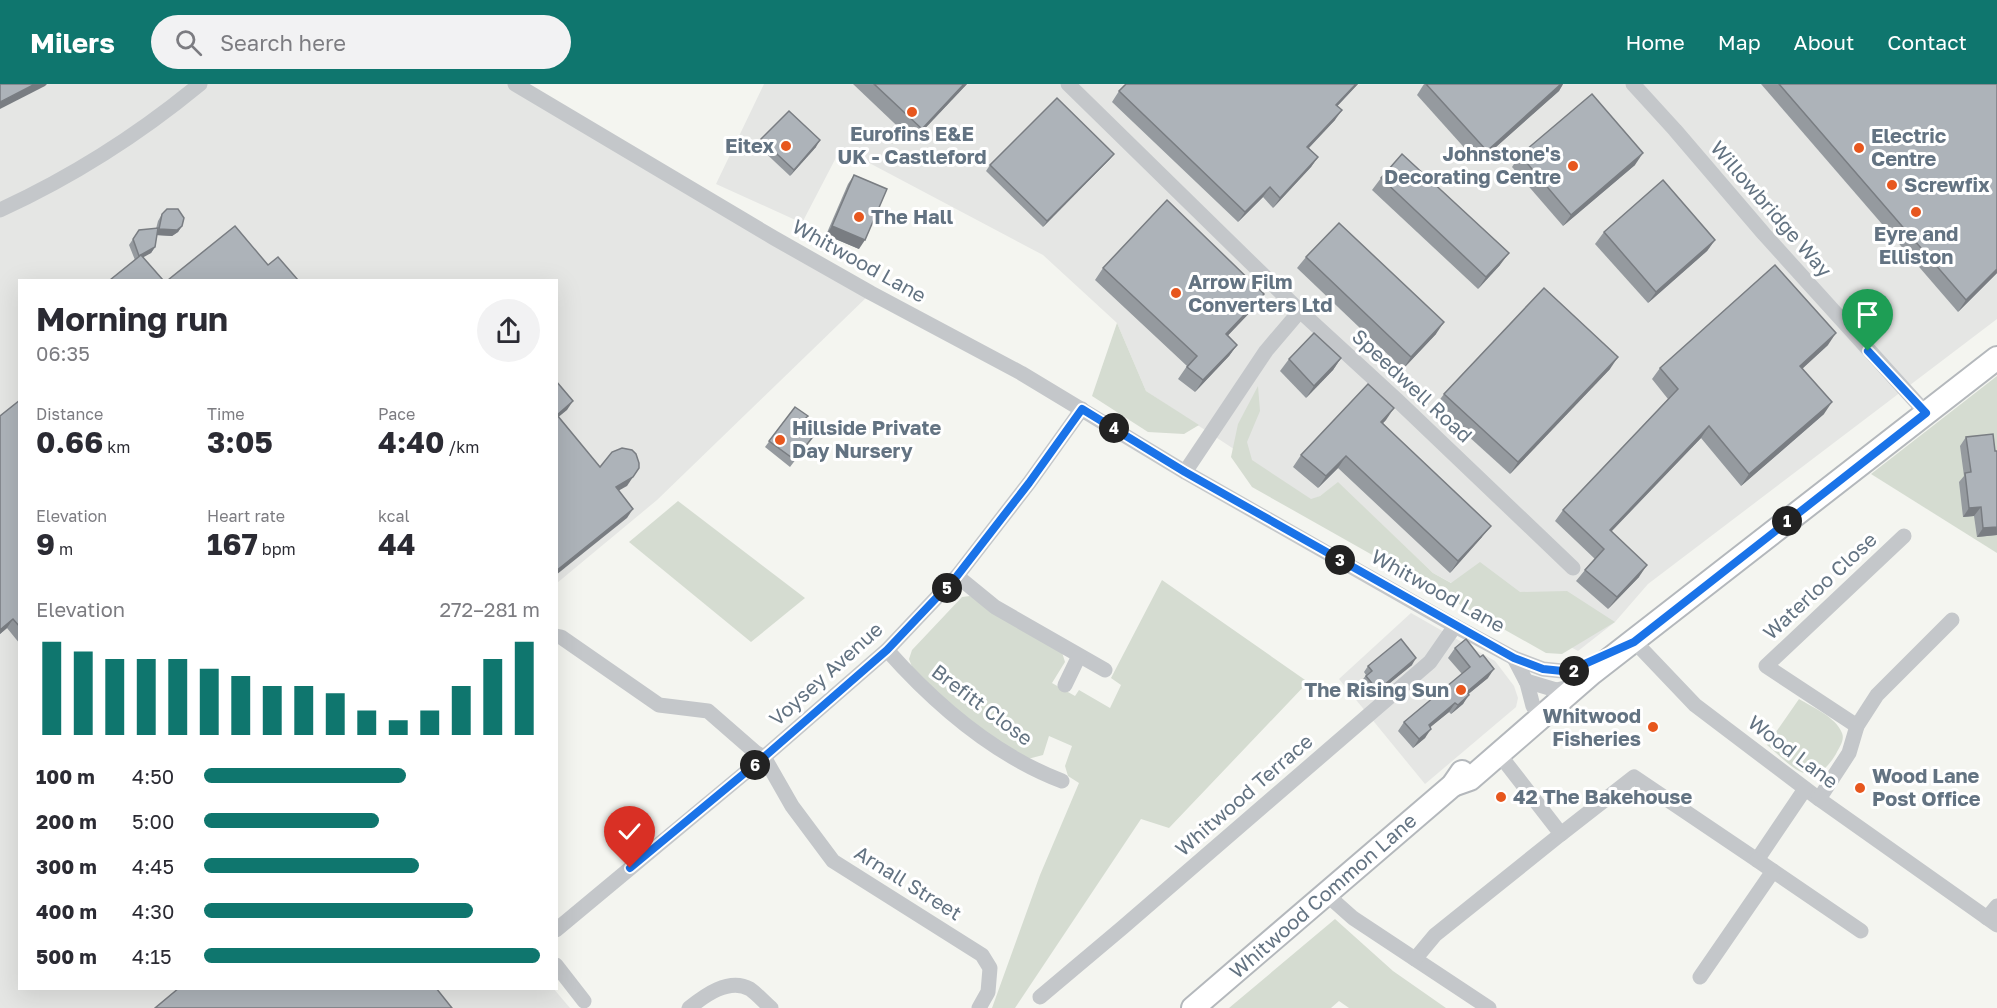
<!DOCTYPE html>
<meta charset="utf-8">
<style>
body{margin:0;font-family:"Golos Text",sans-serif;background:#f2f2f3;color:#2b2b33;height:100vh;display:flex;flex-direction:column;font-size:22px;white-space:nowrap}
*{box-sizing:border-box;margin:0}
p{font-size:20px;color:#7c7c81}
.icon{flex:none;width:33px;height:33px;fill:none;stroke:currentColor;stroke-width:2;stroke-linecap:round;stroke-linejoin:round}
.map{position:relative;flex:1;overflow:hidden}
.panel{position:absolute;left:18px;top:195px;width:540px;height:711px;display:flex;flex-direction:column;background:#fff;border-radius:0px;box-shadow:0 6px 24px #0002}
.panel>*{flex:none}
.pin{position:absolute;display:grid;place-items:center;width:51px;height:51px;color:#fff;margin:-62px -26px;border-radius:50% 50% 50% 0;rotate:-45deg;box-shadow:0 0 6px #0007}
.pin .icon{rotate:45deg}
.km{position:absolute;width:30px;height:30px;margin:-15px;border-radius:50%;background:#222;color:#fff;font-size:16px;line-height:30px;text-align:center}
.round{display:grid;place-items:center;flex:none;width:63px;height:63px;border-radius:32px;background:#f2f2f3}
.summary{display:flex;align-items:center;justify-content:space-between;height:102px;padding:0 18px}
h1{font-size:33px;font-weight:700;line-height:45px}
.stats{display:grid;grid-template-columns:repeat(3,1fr);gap:9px;height:102px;padding:6px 18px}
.stats div{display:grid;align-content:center}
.stats b{font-size:30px;font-weight:700}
.stats small{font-size:16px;font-weight:400}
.stats p{font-size:16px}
.chart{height:168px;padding:12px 18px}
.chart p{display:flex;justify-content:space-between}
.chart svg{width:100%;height:108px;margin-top:6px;stroke:#0f766e;stroke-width:6}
ul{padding:0 18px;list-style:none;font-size:20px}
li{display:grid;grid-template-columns:96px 72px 1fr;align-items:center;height:45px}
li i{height:15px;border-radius:8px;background:#0f766e}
header{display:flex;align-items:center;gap:36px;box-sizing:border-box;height:84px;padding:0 30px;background:#0f766e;color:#fff}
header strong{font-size:28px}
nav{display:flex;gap:33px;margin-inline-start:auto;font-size:21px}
.search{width:420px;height:54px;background:#f2f2f3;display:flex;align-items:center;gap:15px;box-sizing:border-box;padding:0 21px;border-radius:33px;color:#7c7c81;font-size:22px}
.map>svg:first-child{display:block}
.built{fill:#e5e6e4}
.green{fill:#d5dcd1}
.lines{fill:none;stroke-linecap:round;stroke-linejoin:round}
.primary-casing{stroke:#b4b8bc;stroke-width:26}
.street{stroke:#c4c7ca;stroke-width:15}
.primary{stroke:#fff;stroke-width:22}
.wall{fill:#959a9f}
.shaded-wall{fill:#797d82}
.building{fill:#adb3b9;stroke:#797d82;stroke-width:1.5}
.route-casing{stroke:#fff;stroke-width:12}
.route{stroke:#1a73e8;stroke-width:8}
.poi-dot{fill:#e7571e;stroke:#fff;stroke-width:2}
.labels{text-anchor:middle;stroke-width:6;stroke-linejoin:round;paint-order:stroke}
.poi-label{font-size:20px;font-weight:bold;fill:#637382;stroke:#fff;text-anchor:start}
.street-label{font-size:20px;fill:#637382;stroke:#fff}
</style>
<header>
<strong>Milers</strong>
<div class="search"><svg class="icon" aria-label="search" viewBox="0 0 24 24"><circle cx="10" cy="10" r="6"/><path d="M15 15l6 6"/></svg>Search here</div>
<nav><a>Home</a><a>Map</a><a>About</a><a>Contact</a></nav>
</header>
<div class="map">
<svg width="1997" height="924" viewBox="0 0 1997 924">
<rect width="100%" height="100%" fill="#f4f5f0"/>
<!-- built -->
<g class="built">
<polygon points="0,0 515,0 871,209 657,416 557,499 556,196 20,196 20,904 553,904 570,924 0,924"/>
<polygon points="764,0 1997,0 1997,235 1648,500 1615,538 1578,567 1433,489 1338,399 1320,412 1311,416 1146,307 1117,239 1043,171 841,64 802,139 716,100"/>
<polygon points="1411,529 1495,577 1514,602 1518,614 1516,623 1425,700 1339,595"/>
</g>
<!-- green -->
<g class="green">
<polygon points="1117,239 1146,307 1199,341 1184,350 1148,348 1092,312"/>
<polygon points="1997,292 1997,469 1871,390"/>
<polygon points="1258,302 1260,327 1247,358 1252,376 1311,415 1320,412 1338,398 1433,489 1451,499 1480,478 1520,508 1567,507 1615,538 1562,570 1546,569 1252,403 1231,373 1238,340"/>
<polygon points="678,417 805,514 751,558 629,458"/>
<polygon points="1162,496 1308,598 1169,744 1141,735 1015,924 992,924 1040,791 1079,699 1068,692 1065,682 1072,662 1049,652 1043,671 1024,676 962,634 914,588 909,575 912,566 962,513 970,512 1061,565 1065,578 1052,599 1075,612 1079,606 1110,624 1121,601 1111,594"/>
<path d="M1799,615C1812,623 1836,633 1842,649C1845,656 1839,664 1836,670C1812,710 1792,682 1767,661Z"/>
<polygon points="1335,835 1393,887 1446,924 1349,924 1339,917 1331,924 1229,924"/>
</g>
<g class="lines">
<!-- primary casing -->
<g class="primary-casing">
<g id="primary">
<polyline points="1453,701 1470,695 1592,589 1997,274"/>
<polyline points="1193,924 1453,701 1462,688"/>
</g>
</g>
<!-- street -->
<g class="street">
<polyline points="515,0 774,154 871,209 1021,289 1185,388 1455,542 1514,574 1543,585 1572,588"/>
<polyline points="1068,0 1300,227 1397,316 1573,484"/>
<polyline points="1633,0 1675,46 1764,150 1926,329"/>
<path d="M0,126C74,92 137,52 200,0"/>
<polyline points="1185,388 1266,267 1300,227"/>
<polyline points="957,492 995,523 1105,586"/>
<polyline points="556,552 561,553 659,621 708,627 755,668 764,673"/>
<polyline points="1634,557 1695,621 1819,715 1997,841"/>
<path d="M887,566C935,620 994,671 1062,697"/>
<polyline points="1514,574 1527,599 1533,622"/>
<polyline points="1526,597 1556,606 1575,602"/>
<polyline points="1065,601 1079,572"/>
<polyline points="1857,642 1766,582 1904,452"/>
<polyline points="764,673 792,722 833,777 982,871 990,884 988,908 979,924"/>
<polyline points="1819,715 1849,669 1857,642 1877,611 1952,536"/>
<polyline points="1561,750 1634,693 1757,776 1805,705"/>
<polyline points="1773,787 1861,847"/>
<polyline points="1326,810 1353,834 1489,924"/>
<polyline points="1987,834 1997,822"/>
<polyline points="556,846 764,673 887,566 957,492 1029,399 1082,325"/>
<polyline points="1415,875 1435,851 1561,750 1499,670"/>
<polyline points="556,881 584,917"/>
<polyline points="1700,893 1773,787 1757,776"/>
<polyline points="1040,913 1122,844 1430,578 1455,542"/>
<path d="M689,924C704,912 729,893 750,905C757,910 764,918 771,924"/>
</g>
<!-- primary -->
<use href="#primary" class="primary"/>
</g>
<!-- wall -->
<g class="wall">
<polygon points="853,0 967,0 913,57"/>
<polygon points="1126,0 1358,0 1337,22 1335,36 1309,64 1318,73 1311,83 1273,124 1263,113 1238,138 1112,18 1119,7"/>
<polygon points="1424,0 1563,0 1559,7 1478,79 1417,11"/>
<polygon points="1761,0 1880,0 1997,189 1958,228"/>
<polygon points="761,55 816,63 790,92 757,61"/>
<polygon points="1114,70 1109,76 1043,143 986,87 990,81"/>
<polygon points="1520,71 1635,81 1563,142 1512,83"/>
<polygon points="854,91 859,165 826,151 848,100"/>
<polygon points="1381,94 1500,181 1478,205 1372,106"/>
<polygon points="162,130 182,142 178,148 172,152 157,151 155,163 151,169 135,176 129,161 139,146 156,145 158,137"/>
<polygon points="1604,148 1715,156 1707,167 1648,219 1595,160"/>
<polygon points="1306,173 1436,250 1403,285 1297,184"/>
<polygon points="1103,184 1256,222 1228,251 1237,261 1229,272 1195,308 1178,295 1187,282 1095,196"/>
<polygon points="1828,261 1802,285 1824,330 1741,402 1701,354 1611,448 1639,493 1608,525 1576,497 1585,486 1595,475 1555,437 1563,426 1668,315 1652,295 1660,284"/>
<polygon points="1341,274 1333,286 1306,314 1280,287 1289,275"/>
<polygon points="1610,285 1510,390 1435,322 1444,310"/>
<polygon points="20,316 20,560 7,544 0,550 0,332"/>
<polygon points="795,323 805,335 818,346 790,383 765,363"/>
<polygon points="1386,336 1383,339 1482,453 1450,489 1338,384 1318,404 1293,383 1301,371"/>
<polygon points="1966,353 1995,367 1997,451 1977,453 1974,432 1963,433 1959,398 1964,392 1960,362"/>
<polygon points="1455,564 1488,594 1468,610 1463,620 1451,630 1449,628 1430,643 1425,654 1413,664 1398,647 1404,638 1462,590 1448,574"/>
<polygon points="1412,581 1380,607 1377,604 1371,609 1361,598 1366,591 1364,588 1368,582"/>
</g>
<!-- shaded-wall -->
<g class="shaded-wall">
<polygon points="35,0 47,0 45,2 0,25 0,18"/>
<polygon points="964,0 967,0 913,57 922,45"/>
<polygon points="1356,0 1358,0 1329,31 1336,21"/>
<polygon points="1561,0 1563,0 1559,7 1478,79 1487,67"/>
<polygon points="1342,26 1335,36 1300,73 1307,63"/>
<polygon points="820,56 816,63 790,92 794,86"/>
<polygon points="1643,69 1635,81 1563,142 1571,131"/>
<polygon points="1114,70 1109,76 1043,143 1047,137"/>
<polygon points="1318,73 1311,83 1273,124 1280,114"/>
<polygon points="1270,103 1263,113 1238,138 1245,128"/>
<polygon points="182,142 178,148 172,152 155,151 159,145"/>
<polygon points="832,142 865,156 859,165 826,151"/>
<polygon points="1715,156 1707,167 1648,219 1656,208"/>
<polygon points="155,163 151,169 135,178 139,172"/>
<polygon points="1509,169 1500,181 1478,205 1486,193"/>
<polygon points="1997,185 1997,189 1958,228 1966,216"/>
<polygon points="1264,210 1256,222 1218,262 1226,250"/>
<polygon points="1444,238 1436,250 1403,285 1411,273"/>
<polygon points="1836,249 1828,261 1792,294 1800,282"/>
<polygon points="1237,261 1229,272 1195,308 1203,296"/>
<polygon points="1618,273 1610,285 1510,390 1518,378"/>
<polygon points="1341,274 1333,286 1306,314 1314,302"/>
<polygon points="573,317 567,326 556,335 556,331"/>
<polygon points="1832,318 1824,330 1741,402 1749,390"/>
<polygon points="1394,324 1386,336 1373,349 1381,338"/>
<polygon points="1709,342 1701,354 1601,458 1610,446"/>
<polygon points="1346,372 1338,384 1318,404 1326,392"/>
<polygon points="633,393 627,402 609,412 616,403"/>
<polygon points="1981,423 1974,432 1963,433 1969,424"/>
<polygon points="633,425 627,434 556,491 556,487"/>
<polygon points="1491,442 1482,453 1450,489 1458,477"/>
<polygon points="1997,443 1997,451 1977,453 1983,444"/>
<polygon points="1647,481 1639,493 1608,525 1617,513"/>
<polygon points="13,535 7,544 0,550 0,546"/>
<polygon points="1416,574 1412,581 1380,607 1384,601"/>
<polygon points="1494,585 1488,594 1460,617 1467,608"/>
<polygon points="1381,598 1377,604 1371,609 1375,603"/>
<polygon points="1469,611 1463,620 1451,630 1458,621"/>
<polygon points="1455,619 1449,628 1422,650 1429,641"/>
<polygon points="1431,645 1425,654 1413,664 1419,655"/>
</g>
<!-- building -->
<g class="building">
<polygon points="0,0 35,0 0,18"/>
<polygon points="874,0 964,0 922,45"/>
<polygon points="1126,0 1356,0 1336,21 1342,26 1307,63 1318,73 1280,114 1270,103 1245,128 1119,7"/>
<polygon points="1426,0 1561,0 1487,67"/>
<polygon points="1779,0 1997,0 1997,185 1966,216"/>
<polygon points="1592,10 1643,69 1571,131 1520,71"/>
<polygon points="1057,14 1114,70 1047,137 990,81"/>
<polygon points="789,27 820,56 794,86 761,55"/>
<polygon points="1402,70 1509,169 1486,193 1381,94"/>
<polygon points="854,91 887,105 865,156 832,142"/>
<polygon points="1663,96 1715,156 1656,208 1604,148"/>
<polygon points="1167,116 1264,210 1226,250 1237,261 1203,296 1187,283 1197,272 1103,184"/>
<polygon points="167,125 178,125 184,134 182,142 177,146 159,145 162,130"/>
<polygon points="1339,139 1444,238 1411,273 1306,173"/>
<polygon points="235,142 268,181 278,173 298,196 168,196"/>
<polygon points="158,144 155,163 139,172 133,155 139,146"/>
<polygon points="141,171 163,196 110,196"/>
<polygon points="1775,181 1836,249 1800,282 1832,318 1749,390 1709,342 1610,446 1647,481 1617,513 1585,486 1604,465 1563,426 1678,305 1660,284"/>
<polygon points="1544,204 1618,273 1518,378 1444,310"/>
<polygon points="1314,249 1341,274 1314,302 1289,275"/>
<polygon points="556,297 573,317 557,331 600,383 612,368 622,364 632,366 636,370 639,379 639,384 633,393 616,403 633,425 556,487"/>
<polygon points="1368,300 1394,324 1381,338 1491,442 1458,477 1346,372 1326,392 1301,371"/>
<polygon points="20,316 20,543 13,535 0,546 0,332"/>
<polygon points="795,323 808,332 805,335 818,346 795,376 769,357"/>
<polygon points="1993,350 1995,367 1997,367 1997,443 1983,444 1981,423 1969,424 1965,389 1971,388 1966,353"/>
<polygon points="1401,555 1416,574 1384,601 1381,598 1375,603 1366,592 1372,587 1368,582"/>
<polygon points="1466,555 1480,573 1483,571 1494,585 1467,608 1469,611 1458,621 1455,619 1429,641 1431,645 1419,655 1404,638 1470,583 1455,564"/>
<polygon points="179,904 436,904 452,924 155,924"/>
</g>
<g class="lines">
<!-- route casing -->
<g class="route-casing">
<polyline id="route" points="630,784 764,673 887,566 957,492 1029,399 1082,325 1185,388 1514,574 1543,585 1572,588 1580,582 1634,558 1926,329 1868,267"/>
</g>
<!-- route -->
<use href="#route" class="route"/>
</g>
<!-- markers -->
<g class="poi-dot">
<circle cx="912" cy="28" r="6"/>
<circle cx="786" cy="62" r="6"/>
<circle cx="1859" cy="64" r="6"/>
<circle cx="1573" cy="82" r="6"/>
<circle cx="1892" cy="101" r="6"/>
<circle cx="1916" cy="128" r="6"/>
<circle cx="859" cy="133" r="6"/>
<circle cx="1176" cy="209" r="6"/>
<circle cx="780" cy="356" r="6"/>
<circle cx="1461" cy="606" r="6"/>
<circle cx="1653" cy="643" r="6"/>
<circle cx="1860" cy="704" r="6"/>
<circle cx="1501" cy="713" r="6"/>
</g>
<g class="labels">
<!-- poi labels -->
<g class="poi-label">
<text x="912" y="57" text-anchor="middle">Eurofins E&amp;E<tspan x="912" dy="23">UK - Castleford</tspan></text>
<text x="1871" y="59">Electric<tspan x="1871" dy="23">Centre</tspan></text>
<text x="774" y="69" text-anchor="end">Eitex</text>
<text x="1561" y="77" text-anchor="end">Johnstone's<tspan x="1561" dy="23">Decorating Centre</tspan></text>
<text x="1904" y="108">Screwfix</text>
<text x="871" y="140">The Hall</text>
<text x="1916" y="157" text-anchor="middle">Eyre and<tspan x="1916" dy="23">Elliston</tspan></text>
<text x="1188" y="205">Arrow Film<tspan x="1188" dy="23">Converters Ltd</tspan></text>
<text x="792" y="351">Hillside Private<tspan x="792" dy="23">Day Nursery</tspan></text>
<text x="1449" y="613" text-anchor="end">The Rising Sun</text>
<text x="1641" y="639" text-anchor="end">Whitwood<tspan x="1641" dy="23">Fisheries</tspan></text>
<text x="1872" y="699">Wood Lane<tspan x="1872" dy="23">Post Office</tspan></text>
<text x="1513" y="720">42 The Bakehouse</text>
</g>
<!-- street labels -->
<g class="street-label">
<text transform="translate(1771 125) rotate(49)" y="7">Willowbridge Way</text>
<text transform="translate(859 177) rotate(29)" y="7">Whitwood Lane</text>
<text transform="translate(1412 302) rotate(43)" y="7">Speedwell Road</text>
<text transform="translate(1820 502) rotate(-43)" y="7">Waterloo Close</text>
<text transform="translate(1438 507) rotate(29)" y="7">Whitwood Lane</text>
<text transform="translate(826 590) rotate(-42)" y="7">Voysey Avenue</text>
<text transform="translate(982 621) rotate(37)" y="7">Brefitt Close</text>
<text transform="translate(1793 668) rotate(37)" y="7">Wood Lane</text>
<text transform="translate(1244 711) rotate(-41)" y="7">Whitwood Terrace</text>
<text transform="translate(908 799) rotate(32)" y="7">Arnall Street</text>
<text transform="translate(1323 812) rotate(-41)" y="7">Whitwood Common Lane</text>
</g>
</g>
</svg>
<div class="pin" style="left:1868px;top:267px;background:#1e9e55"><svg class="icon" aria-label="arrive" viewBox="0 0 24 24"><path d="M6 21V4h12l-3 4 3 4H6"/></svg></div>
<div class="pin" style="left:630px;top:784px;background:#d93025"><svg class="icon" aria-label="check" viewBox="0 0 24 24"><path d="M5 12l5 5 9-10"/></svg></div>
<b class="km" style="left:1787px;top:437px">1</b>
<b class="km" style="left:1574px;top:587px">2</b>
<b class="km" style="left:1340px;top:476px">3</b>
<b class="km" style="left:1114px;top:344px">4</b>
<b class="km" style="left:947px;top:504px">5</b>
<b class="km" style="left:755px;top:681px">6</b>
<section class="panel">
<div class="summary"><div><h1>Morning run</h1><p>06:35</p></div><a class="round"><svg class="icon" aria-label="share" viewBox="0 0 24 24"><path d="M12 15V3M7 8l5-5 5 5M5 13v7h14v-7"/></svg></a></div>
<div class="stats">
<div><p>Distance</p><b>0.66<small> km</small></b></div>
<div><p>Time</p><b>3:05</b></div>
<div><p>Pace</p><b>4:40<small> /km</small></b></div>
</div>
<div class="stats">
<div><p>Elevation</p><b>9<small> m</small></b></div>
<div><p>Heart rate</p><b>167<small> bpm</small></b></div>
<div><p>kcal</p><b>44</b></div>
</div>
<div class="chart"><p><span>Elevation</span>272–281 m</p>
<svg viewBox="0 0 160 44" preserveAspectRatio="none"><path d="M5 44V6M15 44V10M25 44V13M35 44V13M45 44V13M55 44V17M65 44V20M75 44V24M85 44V24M95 44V27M105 44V34M115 44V38M125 44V34M135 44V24M145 44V13M155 44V6"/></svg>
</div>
<ul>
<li><b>100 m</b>4:50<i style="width:60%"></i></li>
<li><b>200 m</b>5:00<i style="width:52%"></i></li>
<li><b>300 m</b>4:45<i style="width:64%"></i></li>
<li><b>400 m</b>4:30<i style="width:80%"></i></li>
<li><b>500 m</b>4:15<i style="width:100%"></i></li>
</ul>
</section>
</div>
